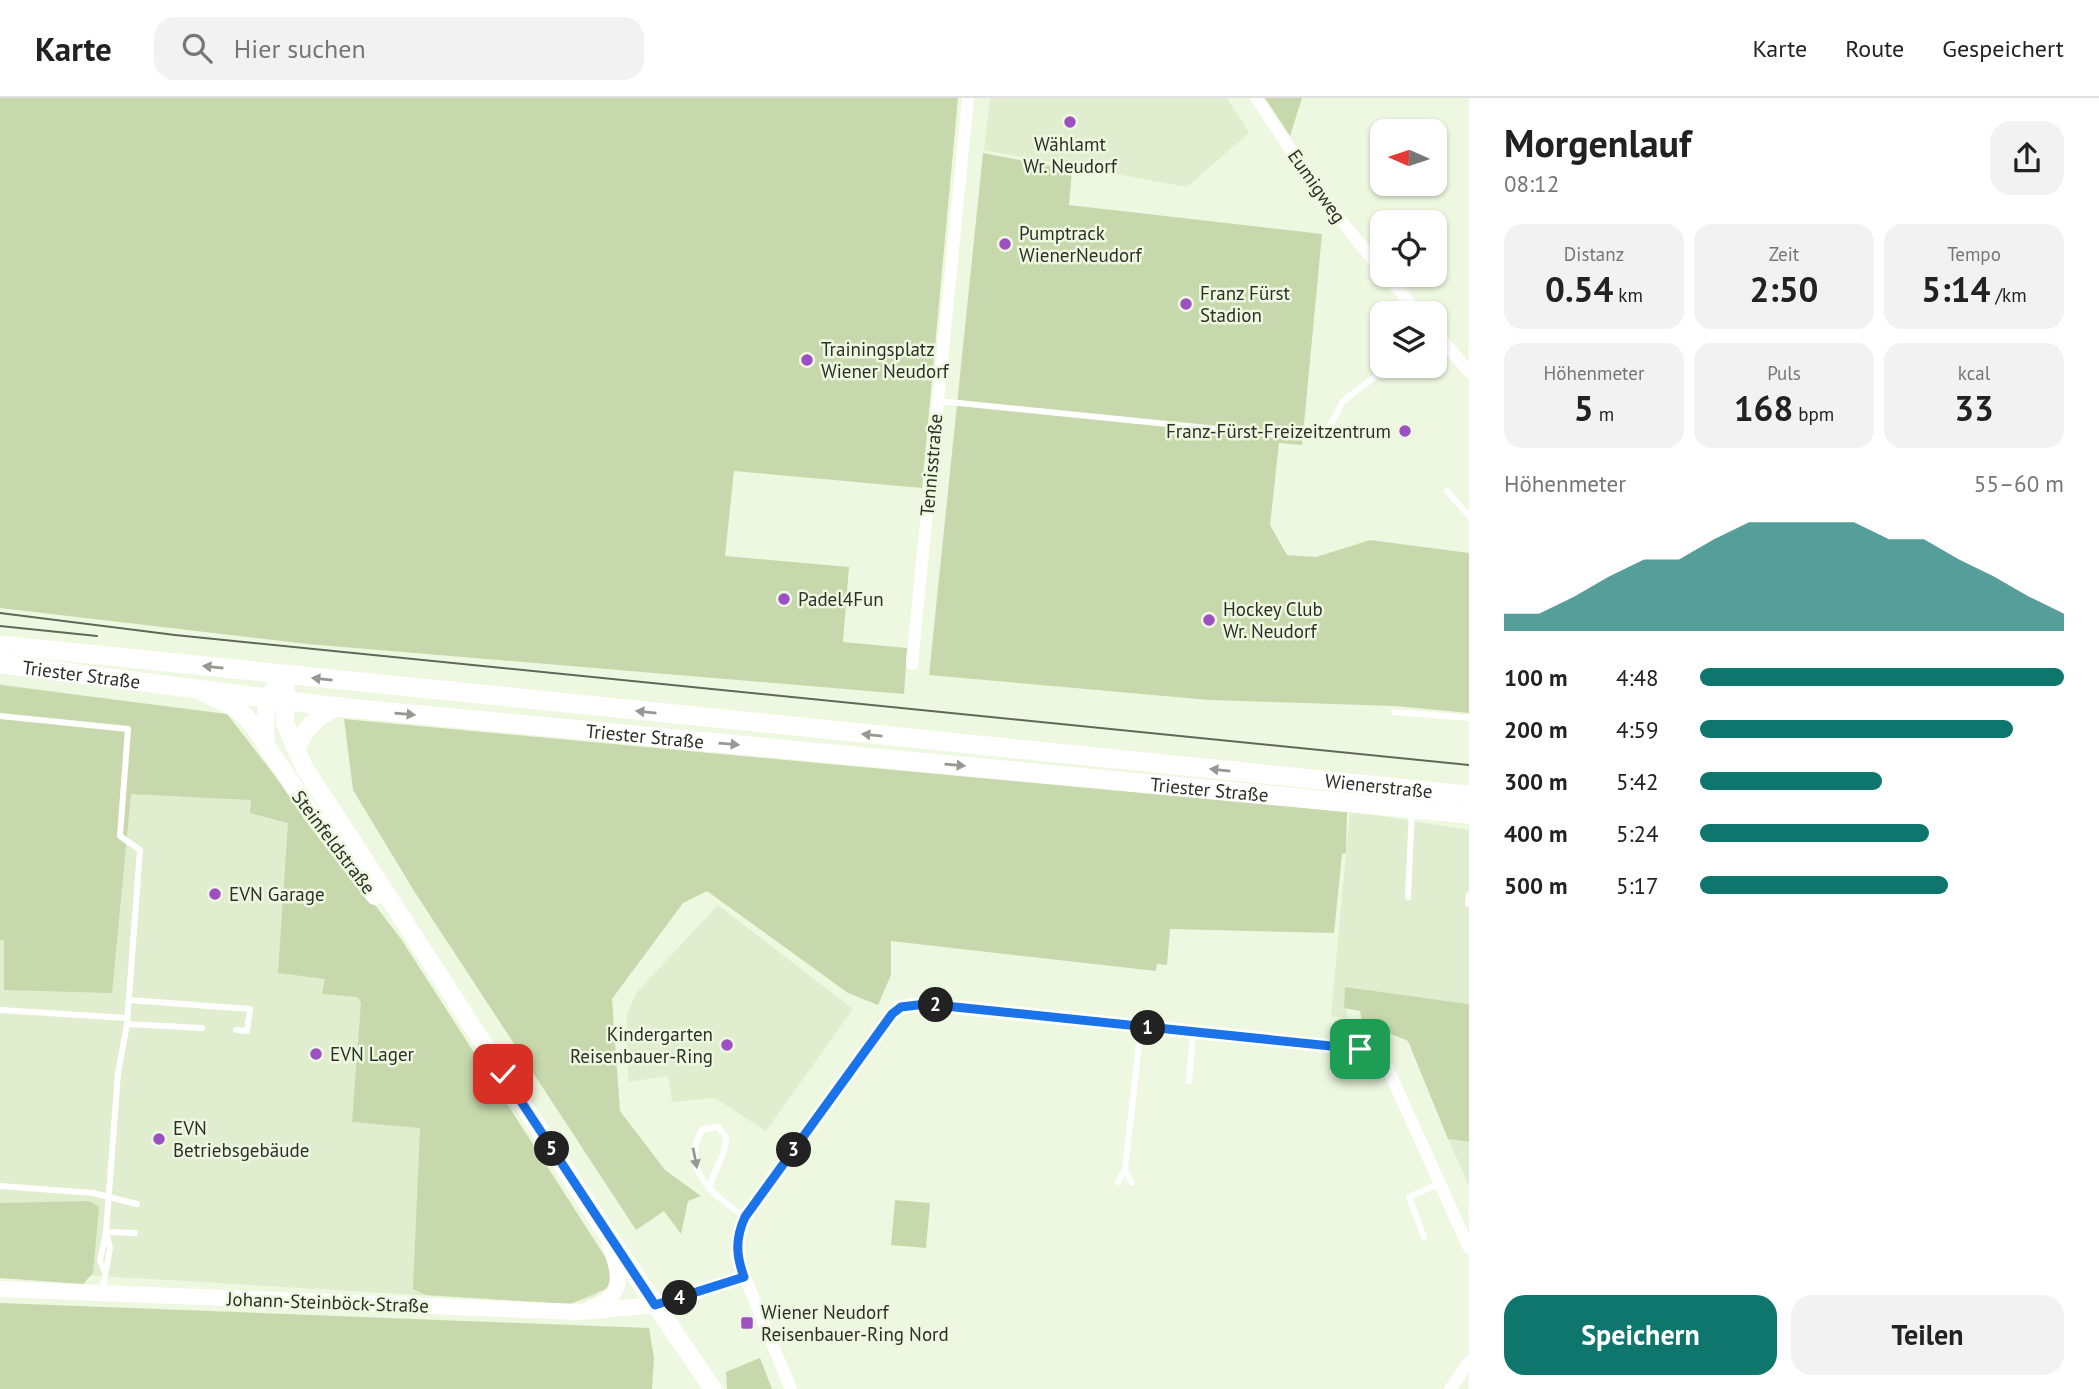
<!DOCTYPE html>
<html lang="de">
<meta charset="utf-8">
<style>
body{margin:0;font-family:"PT Sans",sans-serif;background:#f2f2f2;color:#222;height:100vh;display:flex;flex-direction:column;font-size:26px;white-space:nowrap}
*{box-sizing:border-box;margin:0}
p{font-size:23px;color:#767676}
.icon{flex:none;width:38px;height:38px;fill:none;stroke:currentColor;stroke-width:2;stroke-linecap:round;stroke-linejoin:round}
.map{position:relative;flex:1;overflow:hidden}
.panel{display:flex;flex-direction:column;background:#fff;width:630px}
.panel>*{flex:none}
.needle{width:46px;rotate:273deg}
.fabs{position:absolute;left:1370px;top:21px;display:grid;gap:14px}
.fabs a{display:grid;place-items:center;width:77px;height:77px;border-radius:14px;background:#fff;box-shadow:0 2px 5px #0004;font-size:35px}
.pin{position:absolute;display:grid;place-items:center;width:60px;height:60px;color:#fff;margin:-30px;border-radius:14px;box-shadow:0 4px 10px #0006}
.km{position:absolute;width:35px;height:35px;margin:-18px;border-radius:50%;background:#222;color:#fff;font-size:19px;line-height:35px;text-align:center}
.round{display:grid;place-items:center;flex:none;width:74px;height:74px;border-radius:21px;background:#f2f2f2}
.headline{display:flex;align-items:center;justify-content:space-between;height:119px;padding:0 35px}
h1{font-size:38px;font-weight:800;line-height:52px}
.metrics{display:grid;grid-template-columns:repeat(3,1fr);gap:10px;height:119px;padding:7px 35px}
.metrics div{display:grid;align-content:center;border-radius:18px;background:#f2f2f2;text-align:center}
.metrics b{font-size:35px;font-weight:800}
.metrics small{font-size:19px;font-weight:400}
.metrics p{font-size:19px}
.chart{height:196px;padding:14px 35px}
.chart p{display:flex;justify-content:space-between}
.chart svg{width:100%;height:126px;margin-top:7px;fill:#0f766e;opacity:.7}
.button{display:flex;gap:14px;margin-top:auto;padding:14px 35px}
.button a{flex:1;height:80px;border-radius:21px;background:#0f766e;color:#fff;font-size:28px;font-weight:800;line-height:80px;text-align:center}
.button a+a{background:#f2f2f2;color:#222}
ul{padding:0 35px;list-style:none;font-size:23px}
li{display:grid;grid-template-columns:112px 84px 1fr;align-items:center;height:52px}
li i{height:18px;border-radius:9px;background:#0f766e}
header{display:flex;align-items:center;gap:42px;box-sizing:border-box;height:98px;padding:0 35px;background:#fff;border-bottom:2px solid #e0e0e0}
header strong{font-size:33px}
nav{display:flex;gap:38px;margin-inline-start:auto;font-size:24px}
.search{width:490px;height:63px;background:#f2f2f2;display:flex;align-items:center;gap:18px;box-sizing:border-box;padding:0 24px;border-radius:21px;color:#767676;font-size:26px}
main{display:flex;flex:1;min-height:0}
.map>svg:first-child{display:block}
.built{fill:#e0edce}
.green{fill:#c7d9ac}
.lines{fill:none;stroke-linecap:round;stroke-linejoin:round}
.service{stroke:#fff;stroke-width:6}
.minor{stroke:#fff;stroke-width:12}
.tertiary{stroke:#fff;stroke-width:16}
.secondary{stroke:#fff;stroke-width:18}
.primary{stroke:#fff;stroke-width:19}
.tram{stroke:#606658;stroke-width:2}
.oneway{fill:#969892}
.route-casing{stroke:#fff;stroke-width:14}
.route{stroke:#1a73e8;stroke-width:9}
.poi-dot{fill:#9d50c1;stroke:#eef8e0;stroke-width:2.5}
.labels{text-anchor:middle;stroke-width:5;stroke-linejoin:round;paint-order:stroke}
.poi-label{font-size:19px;fill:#2c3026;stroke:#eef8e0;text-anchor:start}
.street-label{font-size:19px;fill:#2c3026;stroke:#eef8e0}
</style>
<header>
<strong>Karte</strong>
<div class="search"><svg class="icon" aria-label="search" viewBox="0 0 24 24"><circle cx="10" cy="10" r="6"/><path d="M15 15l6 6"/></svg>Hier suchen</div>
<nav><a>Karte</a><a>Route</a><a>Gespeichert</a></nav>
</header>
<main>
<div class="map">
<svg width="1469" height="1291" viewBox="0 0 1469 1291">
<rect width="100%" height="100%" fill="#eef8e0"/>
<!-- built -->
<g class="built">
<polygon points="990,0 1227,0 1249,35 1187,89 984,52"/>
<polygon points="0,586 229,618 401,841 611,1168 596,1198 570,1206 0,1172"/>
<polygon points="1350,713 1469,732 1469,906 1345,889 1347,920 1331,918"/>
<polygon points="718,807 853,911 766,1033 715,1000 672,1004 668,978 628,984 627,917 636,895"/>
<polygon points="1448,1041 1469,1045 1469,1087"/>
</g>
<!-- green -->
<g class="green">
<polygon points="0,0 958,0 922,390 734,373 725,458 849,469 843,544 907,550 904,596 307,546 0,510"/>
<polygon points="1265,0 1302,0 1290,38"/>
<polygon points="983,55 1072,72 1069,107 1322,136 1302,347 1279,345 1270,427 1287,457 1316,459 1370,442 1469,455 1469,615 1395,608 1209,602 929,577"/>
<polygon points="0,587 227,616 401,841 611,1168 611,1183 606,1191 570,1206 426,1197 413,1191 420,1030 352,1024 361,905 357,899 322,896 325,881 278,875 288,725 250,715 251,702 131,696 112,895 4,892 4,842 0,842"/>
<polygon points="344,621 1347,714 1346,755 1342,756 1334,835 1170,831 1167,867 1157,866 1156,873 891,843 891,877 878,907 848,895 707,793 683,805 612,901 620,1013 665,1072 701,1098 688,1103 681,1136 664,1113 636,1132 414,793 353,692"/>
<polygon points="1345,889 1469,906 1469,1044 1448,1041 1408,943 1362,924 1360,913 1344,910"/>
<polygon points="895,1102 930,1105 926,1150 891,1147"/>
<polygon points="89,1103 99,1109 93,1175 83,1186 0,1180 0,1105"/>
<polygon points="0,1205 649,1230 654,1260 652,1291 0,1291"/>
<polygon points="760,1260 772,1291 727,1291 726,1274"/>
</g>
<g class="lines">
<!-- service -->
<g class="service">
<polyline points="939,303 1288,338 1325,338 1343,303 1389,268"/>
<polyline points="1447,393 1469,418"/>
<polyline points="1394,614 1469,620"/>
<polyline points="0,618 128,631 120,738 140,752 127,926 118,975 106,1134 100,1163 104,1172"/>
<polyline points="1408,799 1412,712"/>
<polyline points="1468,806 1469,797"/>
<polyline points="129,902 250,911 247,933 236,932"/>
<polyline points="0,912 127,920"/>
<polyline points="127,926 202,930"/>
<polyline points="1189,983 1193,934"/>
<polyline points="1125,1071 1132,1085"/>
<polyline points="1118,1084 1125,1071 1141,929"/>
<polyline points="0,1088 93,1095 137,1106"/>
<path d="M709,1091C714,1069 725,1062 726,1039L718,1029L702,1032C679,1072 714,1098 745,1119"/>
<polyline points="106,1134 135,1135"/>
<polyline points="1424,1139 1409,1099 1440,1085"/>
<polyline points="102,1194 110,1150 106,1134"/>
</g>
<!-- minor -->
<g class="minor">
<polyline points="1256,0 1323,100 1382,173"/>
<polyline points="1386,177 1419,215"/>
<polyline points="1435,233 1469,274"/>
<polyline points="912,566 968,0"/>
<polyline points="655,1207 744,1179"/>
<polyline points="791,1291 736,1158 739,1133 745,1119 892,916 912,906 1361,951 1388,971 1469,1150"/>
<polyline points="1450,1291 1469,1264"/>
</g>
<!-- tertiary -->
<g class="tertiary">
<polyline points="0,1191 580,1214 655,1207"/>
<path d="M592,1210C627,1197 619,1175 610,1146"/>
</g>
<!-- secondary -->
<g class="secondary">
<polyline points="286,577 285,625 304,669 607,1136 713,1291"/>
<polyline points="204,595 239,612 253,627 311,715 375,798"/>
<path d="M266,645C264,624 265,607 275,588"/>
<path d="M296,651C306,629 315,620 337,609"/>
</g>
<!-- primary -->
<g class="primary">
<path id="s1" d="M0,547L1469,697"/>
<path id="s2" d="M0,566L337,609L1469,716"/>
</g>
<!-- tram -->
<g class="tram">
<polyline points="0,515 175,537 1469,667"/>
<polyline points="0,528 97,538"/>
</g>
</g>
<!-- one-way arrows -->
<defs><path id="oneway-solid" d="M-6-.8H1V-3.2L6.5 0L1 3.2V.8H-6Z" transform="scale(1.75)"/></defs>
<g class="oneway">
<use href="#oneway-solid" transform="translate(213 569) rotate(-174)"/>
<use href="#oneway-solid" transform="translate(322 581) rotate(-174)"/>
<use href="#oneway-solid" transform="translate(646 614) rotate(-174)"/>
<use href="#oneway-solid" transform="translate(405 616) rotate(5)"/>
<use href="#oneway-solid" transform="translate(872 637) rotate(-174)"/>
<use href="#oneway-solid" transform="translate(729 646) rotate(5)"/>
<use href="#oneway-solid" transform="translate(955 667) rotate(5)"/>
<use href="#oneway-solid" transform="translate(1220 672) rotate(-174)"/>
<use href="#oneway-solid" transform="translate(695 1060) rotate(79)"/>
</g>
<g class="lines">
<!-- route casing -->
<g class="route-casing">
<path id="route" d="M503,976L655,1207L744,1179C736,1157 735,1141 745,1119L892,916L901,909L926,906L1360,951"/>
</g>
<!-- route -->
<use href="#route" class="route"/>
</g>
<!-- markers -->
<g class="poi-dot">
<circle cx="1070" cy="24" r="7"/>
<circle cx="1005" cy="146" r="7"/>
<circle cx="1186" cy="206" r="7"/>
<circle cx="807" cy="262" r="7"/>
<circle cx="1405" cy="333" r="7"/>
<circle cx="784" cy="501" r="7"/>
<circle cx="1209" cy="522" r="7"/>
<circle cx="215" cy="796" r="7"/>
<circle cx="727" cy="947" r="7"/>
<circle cx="316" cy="956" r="7"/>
<circle cx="159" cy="1041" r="7"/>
<rect x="740" y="1218" width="14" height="14" rx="3.5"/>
</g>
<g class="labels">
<!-- poi labels -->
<g class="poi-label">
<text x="1070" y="53" text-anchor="middle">Wählamt<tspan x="1070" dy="22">Wr. Neudorf</tspan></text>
<text x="1019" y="142">Pumptrack<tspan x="1019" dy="22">WienerNeudorf</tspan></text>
<text x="1200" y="202">Franz Fürst<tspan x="1200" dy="22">Stadion</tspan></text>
<text x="821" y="258">Trainingsplatz<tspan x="821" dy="22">Wiener Neudorf</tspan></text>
<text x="1391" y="340" text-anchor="end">Franz-Fürst-Freizeitzentrum</text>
<text x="798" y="508">Padel4Fun</text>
<text x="1223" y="518">Hockey Club<tspan x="1223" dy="22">Wr. Neudorf</tspan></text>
<text x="229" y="803">EVN Garage</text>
<text x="713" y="943" text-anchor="end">Kindergarten<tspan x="713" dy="22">Reisenbauer-Ring</tspan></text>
<text x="330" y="963">EVN Lager</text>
<text x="173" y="1037">EVN<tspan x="173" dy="22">Betriebsgebäude</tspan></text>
<text x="761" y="1221">Wiener Neudorf<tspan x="761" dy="22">Reisenbauer-Ring Nord</tspan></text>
</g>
<!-- street labels -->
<g class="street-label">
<text transform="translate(1317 88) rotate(55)" y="7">Eumigweg</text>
<text transform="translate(931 367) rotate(-85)" y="7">Tennisstraße</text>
<text dy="7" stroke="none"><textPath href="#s2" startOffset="82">Triester Straße</textPath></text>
<text dy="7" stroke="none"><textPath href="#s2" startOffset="649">Triester Straße</textPath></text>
<text dy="7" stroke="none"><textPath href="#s1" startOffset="1386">Wienerstraße</textPath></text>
<text dy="7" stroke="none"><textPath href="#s2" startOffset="1216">Triester Straße</textPath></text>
<text transform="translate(334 744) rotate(53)" y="7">Steinfeldstraße</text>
<text transform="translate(328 1204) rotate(2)" y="7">Johann-Steinböck-Straße</text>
</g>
</g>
</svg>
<div class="fabs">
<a><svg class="needle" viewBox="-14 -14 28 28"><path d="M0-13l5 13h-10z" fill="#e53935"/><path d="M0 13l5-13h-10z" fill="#767676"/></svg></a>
<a><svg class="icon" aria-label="locate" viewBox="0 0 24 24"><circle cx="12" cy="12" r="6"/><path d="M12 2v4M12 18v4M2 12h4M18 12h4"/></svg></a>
<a><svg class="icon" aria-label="layers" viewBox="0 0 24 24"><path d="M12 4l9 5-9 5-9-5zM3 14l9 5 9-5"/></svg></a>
</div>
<div class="pin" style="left:1360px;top:951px;background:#1e9e55"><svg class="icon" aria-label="arrive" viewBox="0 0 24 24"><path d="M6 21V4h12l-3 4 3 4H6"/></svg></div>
<div class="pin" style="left:503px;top:976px;background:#d93025"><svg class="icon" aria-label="check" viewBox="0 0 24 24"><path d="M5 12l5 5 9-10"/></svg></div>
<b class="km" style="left:1148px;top:930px">1</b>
<b class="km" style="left:936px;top:907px">2</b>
<b class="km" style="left:794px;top:1052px">3</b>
<b class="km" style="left:680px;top:1200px">4</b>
<b class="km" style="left:552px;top:1051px">5</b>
</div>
<section class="panel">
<div class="headline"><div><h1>Morgenlauf</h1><p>08:12</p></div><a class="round"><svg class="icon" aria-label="share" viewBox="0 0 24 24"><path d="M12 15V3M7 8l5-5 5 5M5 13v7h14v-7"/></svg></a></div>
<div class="metrics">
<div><p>Distanz</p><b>0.54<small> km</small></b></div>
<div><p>Zeit</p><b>2:50</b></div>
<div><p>Tempo</p><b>5:14<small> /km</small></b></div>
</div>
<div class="metrics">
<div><p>Höhenmeter</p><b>5<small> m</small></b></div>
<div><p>Puls</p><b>168<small> bpm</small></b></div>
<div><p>kcal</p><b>33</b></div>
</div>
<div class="chart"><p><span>Höhenmeter</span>55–60 m</p>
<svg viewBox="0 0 160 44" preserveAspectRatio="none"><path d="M0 44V38L10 38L20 32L30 25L40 19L50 19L60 12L70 6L80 6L90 6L100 6L110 12L120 12L130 19L140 25L150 32L160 38V44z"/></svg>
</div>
<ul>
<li><b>100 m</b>4:48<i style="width:100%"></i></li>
<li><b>200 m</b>4:59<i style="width:86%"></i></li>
<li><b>300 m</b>5:42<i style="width:50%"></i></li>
<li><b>400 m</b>5:24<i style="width:63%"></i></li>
<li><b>500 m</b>5:17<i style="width:68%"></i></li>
</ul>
<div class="button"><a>Speichern</a><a>Teilen</a></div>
</section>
</main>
